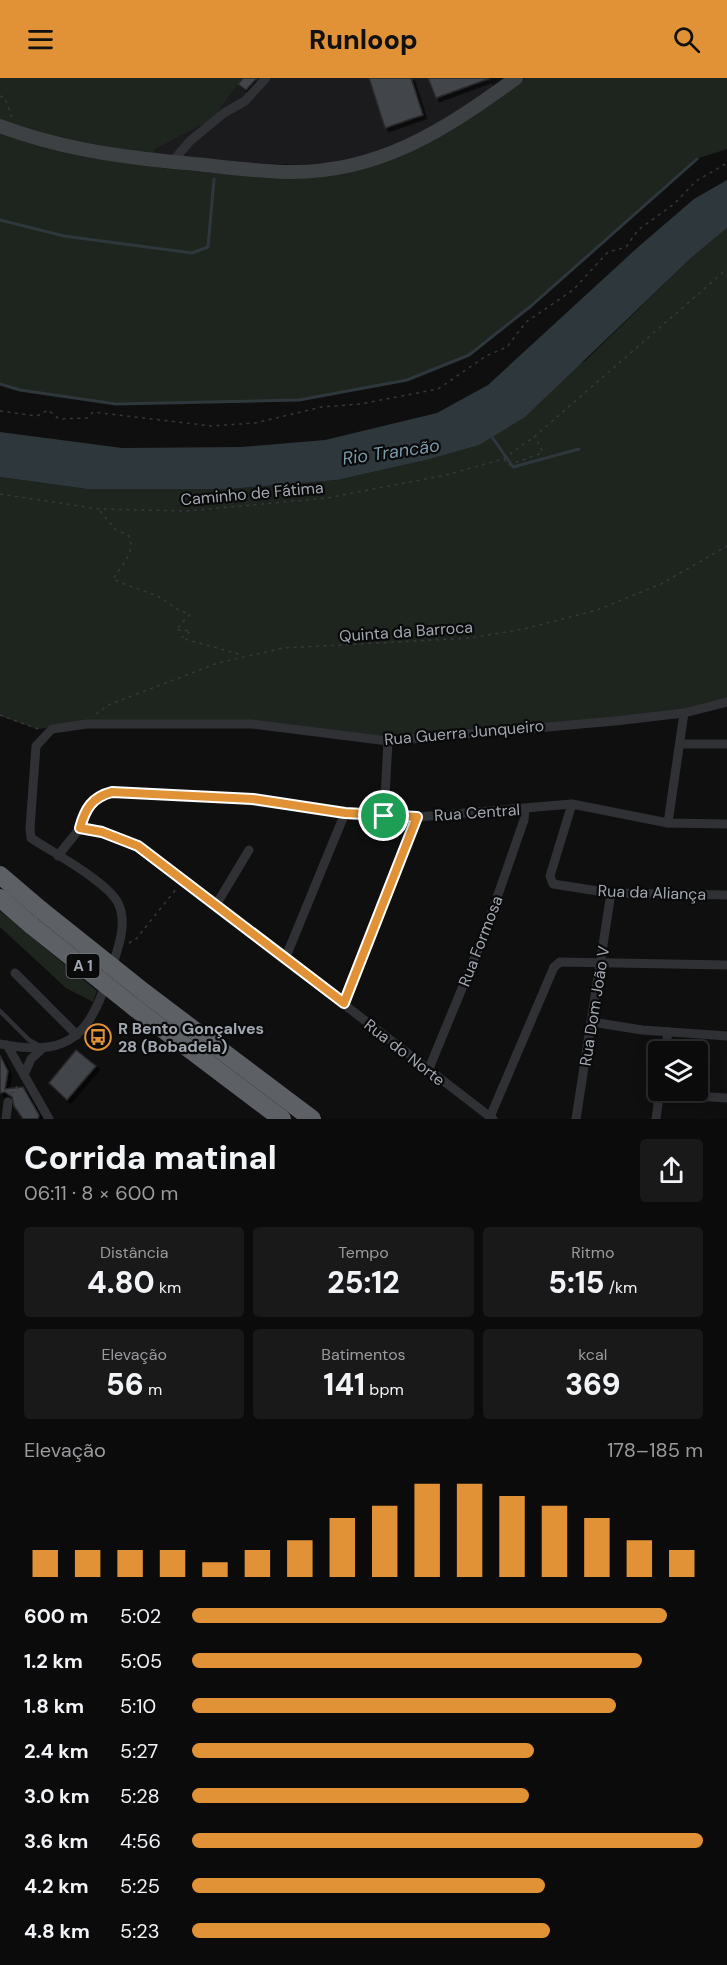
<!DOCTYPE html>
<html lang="pt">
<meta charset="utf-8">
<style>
body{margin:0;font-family:"DM Sans",sans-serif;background:#19191a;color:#f1f3f6;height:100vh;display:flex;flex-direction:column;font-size:22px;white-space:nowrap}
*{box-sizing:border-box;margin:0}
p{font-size:20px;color:#9a9b9d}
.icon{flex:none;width:33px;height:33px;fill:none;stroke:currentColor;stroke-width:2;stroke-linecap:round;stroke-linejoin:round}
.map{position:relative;height:1041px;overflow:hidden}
.panel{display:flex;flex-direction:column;background:#0b0b0c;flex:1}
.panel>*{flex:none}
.controls{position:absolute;left:648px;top:963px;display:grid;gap:12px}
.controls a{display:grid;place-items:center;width:60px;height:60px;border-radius:6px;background:#0b0b0c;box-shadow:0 3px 15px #0003,0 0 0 2px #2b2b2d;font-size:30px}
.pin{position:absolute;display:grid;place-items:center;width:51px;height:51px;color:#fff;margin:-26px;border:3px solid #fff;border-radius:50%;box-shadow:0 2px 6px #0007}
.round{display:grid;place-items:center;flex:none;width:63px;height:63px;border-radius:6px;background:#19191a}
.summary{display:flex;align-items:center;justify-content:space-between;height:102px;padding:0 24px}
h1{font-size:33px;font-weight:800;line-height:45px}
.figures{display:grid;grid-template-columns:repeat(3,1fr);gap:9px;height:102px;padding:6px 24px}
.figures div{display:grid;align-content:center;border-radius:6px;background:#19191a;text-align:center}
.figures b{font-size:30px;font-weight:800}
.figures small{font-size:16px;font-weight:400}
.figures p{font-size:16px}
.chart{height:168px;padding:12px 24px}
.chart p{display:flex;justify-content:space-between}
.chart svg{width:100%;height:108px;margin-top:6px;stroke:#e19236;stroke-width:6}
ul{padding:0 24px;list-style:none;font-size:20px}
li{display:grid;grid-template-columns:96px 72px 1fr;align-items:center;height:45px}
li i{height:15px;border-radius:8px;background:#e19236}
header{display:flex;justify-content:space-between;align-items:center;height:78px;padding:0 24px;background:#e19236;color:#111;font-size:27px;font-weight:800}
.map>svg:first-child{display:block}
.built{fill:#1b1b1d}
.green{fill:#1e241e}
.water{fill:#2e373c}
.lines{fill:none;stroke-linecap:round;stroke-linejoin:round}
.stream{stroke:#2e373c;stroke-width:3}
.building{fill:#434548;stroke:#29292c;stroke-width:1.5;filter:url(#shadow)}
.path{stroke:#36383c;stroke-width:1.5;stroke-dasharray:3 4.5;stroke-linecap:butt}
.lane{stroke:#303135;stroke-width:4.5}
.street{stroke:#303135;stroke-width:9}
.secondary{stroke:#3e4144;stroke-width:14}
.highway{stroke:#5d6065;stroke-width:18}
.highway-bridge{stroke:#5d6065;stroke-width:18}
.route-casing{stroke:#fff;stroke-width:12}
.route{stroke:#e19236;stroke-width:8}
.labels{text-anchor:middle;stroke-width:4.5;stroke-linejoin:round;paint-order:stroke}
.shield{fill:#0a0a0b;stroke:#74787e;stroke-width:1.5}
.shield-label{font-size:15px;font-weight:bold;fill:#a1a7b0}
.street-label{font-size:16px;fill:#a1a7b0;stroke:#0a0a0b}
.poi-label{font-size:16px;font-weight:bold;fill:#a1a7b0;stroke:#0a0a0b;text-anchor:start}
.water-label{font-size:18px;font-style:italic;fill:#7a99a9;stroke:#0a0a0b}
</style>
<header><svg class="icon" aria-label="menu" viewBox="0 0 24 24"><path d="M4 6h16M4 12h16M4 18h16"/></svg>Runloop<svg class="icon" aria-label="search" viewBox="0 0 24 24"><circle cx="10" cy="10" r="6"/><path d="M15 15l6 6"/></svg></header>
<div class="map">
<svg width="727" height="1041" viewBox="0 0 727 1041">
<defs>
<filter id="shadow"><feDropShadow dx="3.5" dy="3.5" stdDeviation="0" flood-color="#0009"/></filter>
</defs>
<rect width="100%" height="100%" fill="#0f0f10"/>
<!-- built -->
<polygon class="built" points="242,0 490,0 494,10 406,64 350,82 316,87 238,85 154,77 154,72 213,41"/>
<!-- green -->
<g class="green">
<polygon points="0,0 242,0 213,41 154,72 154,77 48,58 0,43"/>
<polygon points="525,0 727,0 727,71 696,81 531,228 469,277 407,302 299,322 116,326 20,312 0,306 0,53 162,90 267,100 373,87 399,79 452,52"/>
<polygon points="727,150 727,622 684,635 388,663 252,646 87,646 37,651 0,638 0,399 87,411 229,411 337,402 422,383 585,283 691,180"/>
<polygon points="0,833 97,913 93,924 66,910 0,849"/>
</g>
<!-- water -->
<polygon class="water" points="727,102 727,150 691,180 525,339 479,367 422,383 337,402 229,411 87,411 0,399 0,354 122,370 242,369 325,362 437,335 488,307 637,170 694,121"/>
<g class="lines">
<!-- stream -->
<g class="stream">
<polyline points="0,142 64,158 192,175 208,169 214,101"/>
<polyline points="0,306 20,312 116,326 299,322 407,302 469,277 531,228 697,81"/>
<polyline points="492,359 513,389 579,371"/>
</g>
</g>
<!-- building -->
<g class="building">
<polygon points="243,0 257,0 246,12 238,6"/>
<polygon points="369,0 411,0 423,37 385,50"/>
<polygon points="428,0 488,0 488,1 436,20"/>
<polygon points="76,972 96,988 67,1022 49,1005"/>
<polygon points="0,977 8,993 5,1011 23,1009 39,1037 38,1041 23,1041 14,1028 12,1019 5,1014 0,1015"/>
</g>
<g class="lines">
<!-- path -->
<g class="path">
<polyline points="0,18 5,20 12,40"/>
<polyline points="0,333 37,338 48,332 59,341 87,340 93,334 211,348 255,345 322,329 360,326 438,311 486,278 507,269 526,244 573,212 608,174 626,169 638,152 674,126 696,103 727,85"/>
<polyline points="504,381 509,387 542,375 541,369 534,359"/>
<polyline points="0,416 99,431 187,433 327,420 446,397 503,381 534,359 727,191"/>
<path d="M100,433L115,451L129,458C136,475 121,488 113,501C127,508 143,512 157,518C171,525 174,532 190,536L176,552L191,553L181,560L242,577"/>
<polyline points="96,636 108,627 218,585 283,570 471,560 524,551 597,532 661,506 727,468"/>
<polyline points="0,637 38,651"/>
<polyline points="129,865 136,861 177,810"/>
<polyline points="11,1015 15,1014 17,1007"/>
</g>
<!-- lane -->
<polyline class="lane" points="0,933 29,962 38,967"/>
<!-- street -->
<g class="street">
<polyline points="172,84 190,63 224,35 245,23 266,0"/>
<polyline points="681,666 727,666"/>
<polyline points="572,726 550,798 553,806 611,815 727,817"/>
<polyline points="384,738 388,663"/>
<polyline points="668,745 684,635"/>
<polyline points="80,750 102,754 138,768 493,1041"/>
<path d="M58,778C64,769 73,760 79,751C90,731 84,721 112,714L211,718L363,737L417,739L572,726L668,745L727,746"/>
<polyline points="216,827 249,772"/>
<polyline points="285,881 345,735"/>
<path d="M112,889C118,870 128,845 118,825C108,804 52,774 31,760L30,750L36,668L52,651L87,646H252L388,663L615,643L684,635L727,624"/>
<polyline points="15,895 77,957"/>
<polyline points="343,925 417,739"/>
<polyline points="592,944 642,952 727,958"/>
<path d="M0,966C62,978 86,964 106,905"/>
<polyline points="7,967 49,1041"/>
<polyline points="665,974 668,954"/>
<polyline points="428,993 484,857 524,742 525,731"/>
<polyline points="24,997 31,981 43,970"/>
<polyline points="659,1016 727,1020"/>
<polyline points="490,1039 554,889 560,884 727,887"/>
<polyline points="6,1041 8,1024"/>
<polyline points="576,1041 611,815"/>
<polyline points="656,1041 660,1012"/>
</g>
<!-- secondary -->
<path class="secondary" d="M0,48C55,69 114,78 173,84C211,87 248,93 286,94C378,96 445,52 516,0"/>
<!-- highway -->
<g class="highway">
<polyline points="0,797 41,832"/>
<polyline points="0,820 31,847"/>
<polyline points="145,915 312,1041"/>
<polyline points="135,930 282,1041"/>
</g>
<!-- highway-bridge -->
<g class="highway-bridge">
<polyline points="41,832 145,915"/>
<polyline points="31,847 135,930"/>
</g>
</g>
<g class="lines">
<!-- route casing -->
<g class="route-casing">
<path id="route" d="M112,714L253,721L345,735L417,739L344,925L138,768L102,754L80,750C85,731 92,719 112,714Z"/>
</g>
<!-- route -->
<use href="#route" class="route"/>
</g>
<!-- icons -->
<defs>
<g id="bus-ring" transform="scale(1.35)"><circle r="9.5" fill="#0a0a0b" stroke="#e19236" stroke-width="1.5"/><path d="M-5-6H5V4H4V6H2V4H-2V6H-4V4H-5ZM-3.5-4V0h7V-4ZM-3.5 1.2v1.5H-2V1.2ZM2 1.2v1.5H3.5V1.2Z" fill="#e19236"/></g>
</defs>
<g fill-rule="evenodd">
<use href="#bus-ring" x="98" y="959"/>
</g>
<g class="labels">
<!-- shield labels -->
<rect class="shield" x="66.5" y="876" width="33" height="24" rx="4.5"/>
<g class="shield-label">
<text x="83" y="893">A 1</text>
</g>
<!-- street labels -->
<g class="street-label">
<text transform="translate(252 415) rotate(-5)" y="6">Caminho de Fátima</text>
<text transform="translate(406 553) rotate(-4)" y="6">Quinta da Barroca</text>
<text transform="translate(464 654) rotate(-5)" y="6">Rua Guerra Junqueiro</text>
<text transform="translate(477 734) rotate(-4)" y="6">Rua Central</text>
<text transform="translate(652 814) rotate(2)" y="6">Rua da Aliança</text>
<text transform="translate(480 863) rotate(-69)" y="6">Rua Formosa</text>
<text transform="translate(594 928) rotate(-81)" y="6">Rua Dom João V</text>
<text transform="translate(405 974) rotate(38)" y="6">Rua do Norte</text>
</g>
<!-- poi labels -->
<g class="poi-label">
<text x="118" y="956">R Bento Gonçalves<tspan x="118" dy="18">28 (Bobadela)</tspan></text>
</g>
<!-- water labels -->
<g class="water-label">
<text transform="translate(391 374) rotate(-8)" y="6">Rio Trancão</text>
</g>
</g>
</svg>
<div class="controls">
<a><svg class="icon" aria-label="layers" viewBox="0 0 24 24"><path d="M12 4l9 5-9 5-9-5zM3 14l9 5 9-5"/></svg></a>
</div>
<div class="pin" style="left:384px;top:738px;background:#1e9e55"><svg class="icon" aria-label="arrive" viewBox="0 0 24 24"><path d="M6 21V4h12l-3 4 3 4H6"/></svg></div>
</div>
<section class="panel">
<div class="summary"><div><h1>Corrida matinal</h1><p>06:11 · 8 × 600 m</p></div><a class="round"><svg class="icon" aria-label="share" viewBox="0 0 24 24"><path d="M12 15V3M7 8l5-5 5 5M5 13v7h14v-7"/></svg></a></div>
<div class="figures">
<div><p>Distância</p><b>4.80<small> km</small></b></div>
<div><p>Tempo</p><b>25:12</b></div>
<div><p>Ritmo</p><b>5:15<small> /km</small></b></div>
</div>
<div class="figures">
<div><p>Elevação</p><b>56<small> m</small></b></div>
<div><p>Batimentos</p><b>141<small> bpm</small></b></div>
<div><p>kcal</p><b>369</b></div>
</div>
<div class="chart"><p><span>Elevação</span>178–185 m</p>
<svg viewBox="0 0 160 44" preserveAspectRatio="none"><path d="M5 44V33M15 44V33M25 44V33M35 44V33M45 44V38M55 44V33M65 44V29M75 44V20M85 44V15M95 44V6M105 44V6M115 44V11M125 44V15M135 44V20M145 44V29M155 44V33"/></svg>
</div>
<ul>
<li><b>600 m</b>5:02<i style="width:93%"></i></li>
<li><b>1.2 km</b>5:05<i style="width:88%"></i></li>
<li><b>1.8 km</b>5:10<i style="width:83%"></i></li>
<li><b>2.4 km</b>5:27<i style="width:67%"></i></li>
<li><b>3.0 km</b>5:28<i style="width:66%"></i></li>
<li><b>3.6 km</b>4:56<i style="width:100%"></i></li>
<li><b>4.2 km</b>5:25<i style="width:69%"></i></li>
<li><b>4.8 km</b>5:23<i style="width:70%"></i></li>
</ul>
</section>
